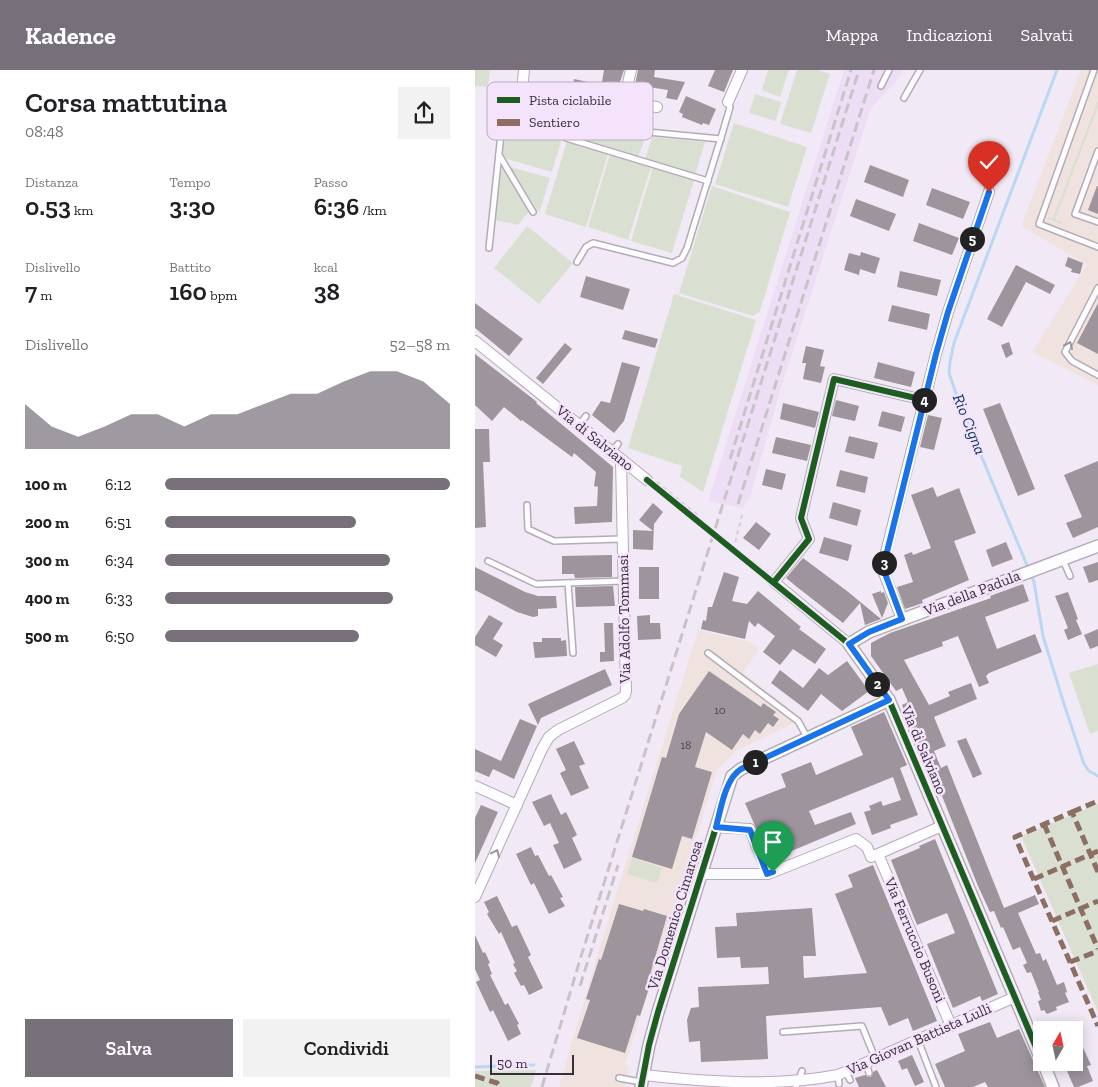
<!DOCTYPE html>
<html lang="it">
<meta charset="utf-8">
<style>
body{margin:0;font-family:"Zilla Slab",serif;background:#f2f2f2;color:#202124;height:100vh;display:flex;flex-direction:column;font-size:19px;white-space:nowrap}
*{box-sizing:border-box;margin:0}
p{font-size:16px;color:#757577}
.icon{flex:none;width:28px;height:28px;fill:none;stroke:currentColor;stroke-width:2;stroke-linecap:round;stroke-linejoin:round}
.map{position:relative;flex:1;overflow:hidden}
.sheet{display:flex;flex-direction:column;background:#fff;width:475px}
.sheet>*{flex:none}
.needle{width:32px;rotate:9deg}
.controls{position:absolute;left:558px;top:951px;display:grid;gap:10px}
.controls a{display:grid;place-items:center;width:50px;height:50px;border-radius:0px;background:#fff;box-shadow:0 2px 12px #0003;font-size:25px}
.scale{position:absolute;left:15px;bottom:12px;width:84px;box-sizing:border-box;padding-left:5px;border:2px solid #352f38;border-top:0;font-size:14px;line-height:18px;white-space:nowrap;color:#352f38;-webkit-text-stroke:4px #f5e3fc;paint-order:stroke}
.pin{position:absolute;display:grid;place-items:center;width:42px;height:42px;color:#fff;margin:-51px -21px;border-radius:50% 50% 50% 0;rotate:-45deg;box-shadow:0 0 5px #0007}
.pin .icon{rotate:45deg}
.km{position:absolute;width:25px;height:25px;margin:-12px;border-radius:50%;background:#222;color:#fff;font-size:14px;line-height:25px;text-align:center}
.round{display:grid;place-items:center;flex:none;width:52px;height:52px;border-radius:0px;background:#f2f2f2}
.head{display:flex;align-items:center;justify-content:space-between;height:85px;padding:0 25px}
h1{font-size:28px;font-weight:600;line-height:38px}
.stats{display:grid;grid-template-columns:repeat(3,1fr);gap:8px;height:85px;padding:5px 25px}
.stats div{display:grid;align-content:center}
.stats b{font-size:25px;font-weight:600}
.stats small{font-size:14px;font-weight:400}
.stats p{font-size:14px}
.chart{height:140px;padding:10px 25px}
.chart p{display:flex;justify-content:space-between}
.chart svg{width:100%;height:90px;margin-top:5px;fill:#77707a;opacity:.7}
.action{display:flex;gap:10px;margin-top:auto;padding:10px 25px}
.action a{flex:1;height:58px;border-radius:0px;background:#77707a;color:#fff;font-size:20px;font-weight:600;line-height:58px;text-align:center}
.action a+a{background:#f2f2f2;color:#202124}
ul{padding:0 25px;list-style:none;font-size:16px}
li{display:grid;grid-template-columns:80px 60px 1fr;align-items:center;height:38px}
li i{height:12px;border-radius:6px;background:#77707a}
header{display:flex;align-items:center;gap:30px;box-sizing:border-box;height:70px;padding:0 25px;background:#77707a;color:#fff}
header strong{font-size:24px}
nav{display:flex;gap:28px;margin-inline-start:auto;font-size:18px}
main{display:flex;flex:1;min-height:0}
.map>svg:first-child{display:block}
.commercial{fill:#f0e3df}
.built{fill:#eedef5}
.green{fill:#d9e0d1}
.lines{fill:none;stroke-linecap:round;stroke-linejoin:round}
.stream{stroke:#bad7f3;stroke-width:3}
.building{fill:#9d949c}
.service-casing{stroke:#b3acb6;stroke-width:8}
.minor-casing{stroke:#b3acb6;stroke-width:12}
.tertiary-casing{stroke:#b3acb6;stroke-width:14}
.path{stroke:#d2ced3;stroke-width:2;stroke-dasharray:4 4;stroke-linecap:butt}
.service{stroke:#fdfcfe;stroke-width:5}
.minor{stroke:#fdfcfe;stroke-width:10}
.tertiary{stroke:#fdfcfe;stroke-width:11}
.rail{stroke:#c7c4c7;stroke-width:3;stroke-dasharray:10 5;stroke-linecap:butt}
.quiet{stroke:#8d6e63;stroke-width:5;stroke-dasharray:10 5;stroke-linecap:butt}
.cycleway-casing{stroke:#f5e3fc;stroke-width:9}
.cycleway{stroke:#1b5e20;stroke-width:6}
.oneway{stroke:#99969b}
.route-casing{stroke:#fff;stroke-width:10}
.route{stroke:#1a73e8;stroke-width:6}
.labels{text-anchor:middle;stroke-width:5;stroke-linejoin:round;paint-order:stroke}
.number-label{font-size:12px;fill:#4f4851}
.street-label{font-size:15px;fill:#352f38;stroke:#f5e3fc}
.water-label{font-size:16px;font-style:italic;fill:#003658;stroke:#f5e3fc}
.key{fill:#f5e3fc;stroke:#bbadc1;stroke-width:1}
.key-label{font-size:14px;fill:#352f38}
</style>
<header>
<strong>Kadence</strong>
<nav><a>Mappa</a><a>Indicazioni</a><a>Salvati</a></nav>
</header>
<main>
<section class="sheet">
<div class="head"><div><h1>Corsa mattutina</h1><p>08:48</p></div><a class="round"><svg class="icon" aria-label="share" viewBox="0 0 24 24"><path d="M12 15V3M7 8l5-5 5 5M5 13v7h14v-7"/></svg></a></div>
<div class="stats">
<div><p>Distanza</p><b>0.53<small> km</small></b></div>
<div><p>Tempo</p><b>3:30</b></div>
<div><p>Passo</p><b>6:36<small> /km</small></b></div>
</div>
<div class="stats">
<div><p>Dislivello</p><b>7<small> m</small></b></div>
<div><p>Battito</p><b>160<small> bpm</small></b></div>
<div><p>kcal</p><b>38</b></div>
</div>
<div class="chart"><p><span>Dislivello</span>52–58 m</p>
<svg viewBox="0 0 160 44" preserveAspectRatio="none"><path d="M0 44V22L10 33L20 38L30 33L40 27L50 27L60 33L70 27L80 27L90 22L100 17L110 17L120 11L130 6L140 6L150 11L160 22V44z"/></svg>
</div>
<ul>
<li><b>100 m</b>6:12<i style="width:100%"></i></li>
<li><b>200 m</b>6:51<i style="width:67%"></i></li>
<li><b>300 m</b>6:34<i style="width:79%"></i></li>
<li><b>400 m</b>6:33<i style="width:80%"></i></li>
<li><b>500 m</b>6:50<i style="width:68%"></i></li>
</ul>
<div class="action"><a>Salva</a><a>Condividi</a></div>
</section>
<div class="map">
<svg width="623" height="1017" viewBox="0 0 623 1017">
<rect width="100%" height="100%" fill="#f2e9f6"/>
<!-- commercial -->
<g class="commercial">
<polygon points="606,0 623,0 623,315 557,282 612,195 546,156"/>
<polygon points="223,560 275,572 284,579 268,602 327,649 261,681 242,700 150,995 154,996 150,1017 84,1017 122,886"/>
</g>
<!-- built -->
<polygon class="built" points="369,0 428,0 421,12 396,38 306,318 275,428 268,438 233,431"/>
<!-- green -->
<g class="green">
<polygon points="0,0 15,0 13,17 0,16"/>
<polygon points="293,0 314,0 305,27 287,20"/>
<polygon points="322,0 343,0 355,4 336,63 305,54"/>
<polygon points="280,24 306,32 301,51 274,43"/>
<polygon points="623,31 623,37 580,149 587,152 586,154 572,149 573,147 578,148"/>
<polygon points="259,53 332,77 313,137 240,114"/>
<path d="M44,55L90,58L77,102L32,89L27,85C29,70 30,62 44,55Z"/>
<polygon points="96,59 171,66 163,87 94,67"/>
<polygon points="177,67 230,72 220,105 170,90"/>
<polygon points="92,71 133,84 111,157 70,144"/>
<polygon points="135,84 176,97 153,170 113,157"/>
<polygon points="35,97 75,108 64,143"/>
<polygon points="178,97 219,110 197,183 156,171"/>
<polygon points="27,98 55,140 43,155 20,150"/>
<polygon points="237,116 315,142 285,241 278,246 204,223"/>
<polygon points="52,156 98,193 64,234 19,198"/>
<polygon points="199,224 281,250 228,422 205,407 207,396 153,378"/>
<polygon points="623,594 623,661 615,664 594,603"/>
<polygon points="623,734 623,942 546,766"/>
<polygon points="157,788 187,798 182,813 152,804"/>
<polygon points="61,1000 56,1017 0,1017 0,1001"/>
</g>
<g class="lines">
<!-- stream -->
<g class="stream">
<polyline points="582,0 479,273 475,292 474,303 485,335 559,512 568,566 589,634 609,694 614,701 623,706"/>
<polyline points="0,997 59,995"/>
</g>
</g>
<!-- building -->
<g class="building">
<polygon points="129,0 149,0 144,15 127,12"/>
<polygon points="163,0 180,0 179,7 210,12 202,30 191,28 193,20 160,15"/>
<polygon points="240,0 258,0 249,22 233,16"/>
<polygon points="99,9 113,12 112,20 98,18"/>
<polygon points="211,26 241,39 234,55 228,53 227,55 207,47 208,44 204,42"/>
<polygon points="395,95 434,110 428,127 389,112"/>
<polygon points="622,116 623,116 623,144 613,140"/>
<polygon points="457,118 495,132 488,149 451,135"/>
<polygon points="381,129 421,144 414,161 375,146"/>
<polygon points="444,153 484,168 477,185 438,171"/>
<polygon points="386,182 405,188 400,204 385,199 384,205 369,200 374,183 385,186"/>
<polygon points="593,187 608,193 605,204 596,202 597,199 590,196"/>
<polygon points="541,195 580,215 575,224 551,212 527,257 512,249"/>
<polygon points="425,201 466,210 462,226 422,217"/>
<polygon points="111,206 155,219 148,240 105,227"/>
<polygon points="0,233 48,269 34,286 0,258"/>
<polygon points="623,233 623,284 602,273"/>
<polygon points="417,235 455,244 452,260 413,251"/>
<polygon points="150,260 183,269 180,278 147,269"/>
<polygon points="534,272 538,284 531,288 526,275"/>
<polygon points="90,273 97,279 68,314 61,308"/>
<polygon points="331,276 349,280 345,296 350,297 346,313 328,309 331,293 327,293"/>
<polygon points="0,284 62,332 61,333 138,397 137,452 100,454 99,437 122,436 123,417 119,416 121,402 99,383 97,387 47,350 46,351 29,337 17,351 0,335"/>
<polygon points="147,292 165,297 149,351 139,363 117,345 126,331 135,333"/>
<polygon points="403,292 440,302 436,317 399,308"/>
<polygon points="361,330 384,336 380,351 357,346"/>
<polygon points="308,333 344,342 340,358 305,349"/>
<polygon points="525,333 560,419 543,426 508,339"/>
<polygon points="407,341 430,347 426,362 403,356"/>
<polygon points="453,345 467,348 459,380 445,377"/>
<polygon points="0,359 14,359 15,392 8,392 11,457 0,458"/>
<polygon points="374,366 403,373 399,389 370,382"/>
<polygon points="301,367 336,375 332,391 297,383"/>
<polygon points="623,391 623,457 598,468 591,453 607,447 589,405"/>
<polygon points="291,399 311,404 307,420 287,415"/>
<polygon points="365,400 393,407 390,423 361,416"/>
<polygon points="458,417 462,427 484,418 501,463 479,471 494,510 447,530 448,533 430,539 422,517 438,512 429,485 437,482 438,485 456,478 436,425"/>
<polygon points="358,432 386,440 382,456 354,448"/>
<polygon points="178,433 188,442 179,454 178,480 158,479 158,460 178,461 164,450"/>
<polygon points="281,452 296,464 284,480 268,468"/>
<polygon points="349,467 377,475 373,491 344,483"/>
<polygon points="531,472 538,489 517,497 511,480"/>
<polygon points="137,485 137,507 100,508 99,504 87,504 87,486"/>
<polygon points="328,488 372,521 406,549 390,555 385,533 368,553 322,517 311,508"/>
<polygon points="623,492 623,510 614,513 608,497"/>
<polygon points="0,497 50,522 63,526 81,526 82,538 63,539 63,546 58,547 42,542 0,520"/>
<rect x="164" y="497" width="20" height="32"/>
<polygon points="249,502 264,507 257,531 272,534 283,521 326,557 324,559 351,579 340,594 318,579 305,595 288,582 300,566 283,553 280,557 274,551 270,569 226,559 228,550 231,551 233,537 237,537"/>
<polygon points="548,514 554,531 510,547 522,579 560,564 567,582 514,603 511,606 514,613 504,617 483,566 467,572 468,576 429,590 454,635 475,626 473,622 496,613 502,629 459,647 471,676 459,681 466,698 472,695 529,838 560,825 564,834 543,843 561,884 565,883 568,891 571,889 582,915 589,912 592,922 590,923 594,932 581,937 582,940 572,944 569,940 566,941 563,931 566,930 563,922 564,922 556,902 552,903 548,895 552,893 545,877 538,880 528,857 526,858 519,841 515,842 503,816 463,716 461,717 427,635 433,632 427,618 421,621 396,586 396,573 415,563 516,528 515,526"/>
<polygon points="138,516 140,536 101,537 100,517"/>
<polygon points="406,521 406,523 409,522 413,533 407,548 397,524"/>
<polygon points="593,522 603,549 601,550 607,564 593,570 589,560 593,558 580,526"/>
<polygon points="14,545 28,553 18,569 28,575 21,587 0,575 0,567"/>
<polygon points="175,545 175,553 185,553 186,569 163,570 162,546"/>
<polygon points="129,553 138,553 139,591 125,592 125,582 130,582"/>
<polygon points="623,559 623,576 615,579 609,565"/>
<polygon points="67,568 86,568 86,571 91,570 92,586 60,588 58,572 67,572"/>
<polygon points="372,591 394,621 367,641 346,624 333,641 296,613 305,600 328,618 344,598 353,605"/>
<polygon points="130,599 137,615 66,648 63,655 53,634"/>
<polygon points="234,601 286,637 288,633 301,642 298,645 304,649 298,657 293,653 285,664 280,660 274,669 268,664 257,680 231,662 220,697 237,702 217,769 207,766 197,799 157,787 187,687 191,688 204,644"/>
<polygon points="409,642 432,695 425,698 443,745 415,755 416,758 397,765 389,742 396,740 394,736 406,731 408,736 426,730 418,707 334,741 340,755 376,742 381,754 295,790 270,733 311,717 306,704 336,692 341,705 388,685 376,657"/>
<polygon points="45,649 62,656 39,709 18,699 14,707 0,701 0,679 26,691"/>
<polygon points="491,668 507,704 498,708 482,671"/>
<polygon points="99,671 110,694 104,696 114,718 96,726 85,703 91,700 81,679"/>
<polygon points="76,724 86,745 91,742 102,765 97,768 107,790 89,799 78,775 84,773 75,753 69,756 57,732"/>
<polygon points="6,735 23,742 0,793 0,748"/>
<polygon points="460,769 523,924 507,931 505,926 478,938 452,874 480,863 472,843 442,855 416,790 445,778 444,776"/>
<polygon points="56,777 60,786 63,785 74,806 76,805 88,827 85,828 90,836 74,844 59,813 56,815 41,784"/>
<polygon points="398,795 462,951 438,961 433,948 414,956 406,937 291,946 293,989 226,992 225,971 214,972 212,950 216,938 224,937 223,917 294,914 293,897 266,898 265,887 242,888 240,857 262,856 261,843 337,838 341,886 328,886 329,908 392,903 360,824 378,817 373,805"/>
<polygon points="22,826 37,857 42,855 56,885 53,887 68,918 54,925 49,915 46,916 39,903 42,901 38,894 40,893 26,862 24,864 12,844 14,842 9,832"/>
<polygon points="144,834 168,841 169,839 192,846 175,905 178,906 165,946 162,945 150,983 102,968 115,930 111,929 124,889 126,890"/>
<polygon points="0,865 8,883 10,882 15,893 13,894 17,904 15,905 30,935 33,933 44,954 42,955 46,964 33,971 18,940 15,942 1,912 5,910 0,899"/>
<polygon points="515,952 522,968 544,959 570,1017 513,1017 510,1012 498,1017 470,1017 460,994 490,981 483,964"/>
<polygon points="599,958 616,995 612,996 618,1011 603,1017 599,1017 592,1001 599,998"/>
<polygon points="437,985 449,1012 440,1016 432,998 427,1000 423,991"/>
<polygon points="402,1000 411,1017 384,1017 380,1008 390,1005 393,1007 396,1007 398,1002"/>
</g>
<g class="lines">
<!-- service casing -->
<g class="service-casing">
<g id="service">
<polyline points="619,0 564,154 623,177"/>
<polyline points="406,16 414,0"/>
<polyline points="429,28 445,0"/>
<polyline points="95,55 91,68 233,111"/>
<polyline points="623,81 600,144 623,152"/>
<polyline points="24,85 58,142"/>
<polyline points="14,178 26,64 37,49 246,69"/>
<polyline points="102,192 111,177 118,173 198,193 207,188 212,178 248,61 255,37 253,32"/>
<polyline points="623,218 590,282 597,291 623,305"/>
<polyline points="104,355 111,346"/>
<polyline points="137,382 143,374"/>
<polyline points="52,435 53,459 79,471 147,469"/>
<polyline points="588,490 595,506"/>
<polyline points="13,491 61,514 149,511"/>
<polyline points="93,513 98,583"/>
<polyline points="233,583 323,651 332,667"/>
<polyline points="308,962 387,956 400,988"/>
<polyline points="443,970 461,1017"/>
<polyline points="391,993 394,1003"/>
<polyline points="371,1002 375,1010"/>
<polyline points="363,1005 364,1014"/>
<polyline points="144,1008 166,1012"/>
<polyline points="321,1017 327,1001"/>
</g>
</g>
<!-- minor casing -->
<g class="minor-casing">
<g id="minor">
<polyline points="49,0 47,21 182,37"/>
<polyline points="253,32 267,0"/>
<polyline points="148,34 156,0"/>
<polyline points="0,271 172,410"/>
<polyline points="427,549 407,498 461,284 473,242 514,122"/>
<polyline points="374,574 299,512 334,469 326,448 359,309 449,330"/>
<polyline points="0,716 42,735"/>
<polyline points="241,757 275,759 293,804"/>
<polyline points="403,784 476,956"/>
<polyline points="232,804 293,804 381,769 392,777 396,787 467,756"/>
<polyline points="0,827 67,679 74,667 83,660 147,628 150,625 151,621 146,390"/>
<path d="M169,1005C232,1012 301,1017 363,1005L540,927"/>
</g>
</g>
<!-- tertiary casing -->
<g class="tertiary-casing">
<g id="tertiary">
<polyline points="566,989 414,630 374,574 394,562 623,476"/>
<polyline points="568,992 578,1017"/>
<polyline points="166,1017 174,975 183,942 257,706 266,699 414,630"/>
</g>
</g>
<!-- path -->
<g class="path">
<polyline points="182,412 225,447"/>
<polyline points="267,445 259,477 293,503"/>
</g>
<!-- service -->
<use href="#service" class="service"/>
<!-- minor -->
<use href="#minor" class="minor"/>
<!-- tertiary -->
<use href="#tertiary" class="tertiary"/>
<!-- rail -->
<g class="rail">
<polyline points="255,389 376,0"/>
<polyline points="263,434 399,0"/>
<polyline points="105,916 143,795"/>
<polyline points="67,1017 104,893 384,0"/>
</g>
<!-- quiet -->
<g class="quiet">
<polyline points="597,742 623,731"/>
<polyline points="569,754 623,879"/>
<polyline points="623,802 597,742 540,767 623,956"/>
<polyline points="559,809 623,781"/>
<polyline points="577,851 623,831"/>
<polyline points="595,892 623,881"/>
<polyline points="0,1006 22,1013 26,1017"/>
</g>
<!-- cycleway casing -->
<g class="cycleway-casing">
<g id="cycleway">
<polyline points="172,410 374,574 414,630 566,989"/>
<polyline points="299,512 334,469 326,448 359,309 449,330"/>
<polyline points="166,1017 174,975 183,942 257,706 266,699 414,630"/>
</g>
</g>
<!-- cycleway -->
<use href="#cycleway" class="cycleway"/>
</g>
<!-- one-way arrows -->
<defs><path id="oneway-chevron" d="M-2-3.5L2.5 0L-2 3.5" fill="none" stroke-width="1.6" stroke-linecap="round" stroke-linejoin="round" transform="scale(1.25)"/></defs>
<g class="oneway">
<use href="#oneway-chevron" transform="translate(594 275) rotate(-66)"/>
<use href="#oneway-chevron" transform="translate(21 783) rotate(-65)"/>
</g>
<g class="lines">
<!-- route casing -->
<g class="route-casing">
<path id="route" d="M298,802L292,804L275,760L241,757C246,739 250,709 266,699L414,630L374,574L394,562L427,549L408,498L461,284L473,242L514,122"/>
</g>
<!-- route -->
<use href="#route" class="route"/>
</g>
<g class="labels">
<!-- number labels -->
<g class="number-label">
<text x="245" y="644">10</text>
<text x="211" y="679">18</text>
</g>
<!-- street labels -->
<g class="street-label">
<text transform="translate(120 368) rotate(39)" y="5">Via di Salviano</text>
<text transform="translate(497 523) rotate(-21)" y="5">Via della Padula</text>
<text transform="translate(149 549) rotate(-91)" y="5">Via Adolfo Tommasi</text>
<text transform="translate(449 680) rotate(67)" y="5">Via di Salviano</text>
<text transform="translate(200 845) rotate(-73)" y="5">Via Domenico Cimarosa</text>
<text transform="translate(440 870) rotate(67)" y="5">Via Ferruccio Busoni</text>
<text transform="translate(444 969) rotate(-24)" y="5">Via Giovan Battista Lulli</text>
</g>
<!-- water labels -->
<g class="water-label">
<text transform="translate(495 354) rotate(68)" y="6">Rio Cigna</text>
</g>
</g>
<!-- legend -->
<rect x="12" y="12" width="166" height="58" rx="8" class="key"/>
<rect x="22" y="27" width="23" height="6" fill="#1b5e20"/>
<rect x="22" y="49" width="23" height="7" fill="#8d6e63"/>
<g class="key-label">
<text x="54" y="35">Pista ciclabile</text>
<text x="54" y="57">Sentiero</text>
</g>
</svg>
<div class="controls">
<a><svg class="needle" viewBox="-14 -14 28 28"><path d="M0-13l5 13h-10z" fill="#e53935"/><path d="M0 13l5-13h-10z" fill="#757577"/></svg></a>
</div>
<div class="scale">50 m</div>
<div class="pin" style="left:298px;top:802px;background:#1e9e55"><svg class="icon" aria-label="arrive" viewBox="0 0 24 24"><path d="M6 21V4h12l-3 4 3 4H6"/></svg></div>
<div class="pin" style="left:514px;top:122px;background:#d93025"><svg class="icon" aria-label="check" viewBox="0 0 24 24"><path d="M5 12l5 5 9-10"/></svg></div>
<b class="km" style="left:280px;top:692px">1</b>
<b class="km" style="left:402px;top:614px">2</b>
<b class="km" style="left:409px;top:493px">3</b>
<b class="km" style="left:449px;top:330px">4</b>
<b class="km" style="left:497px;top:169px">5</b>
</div>
</main>
